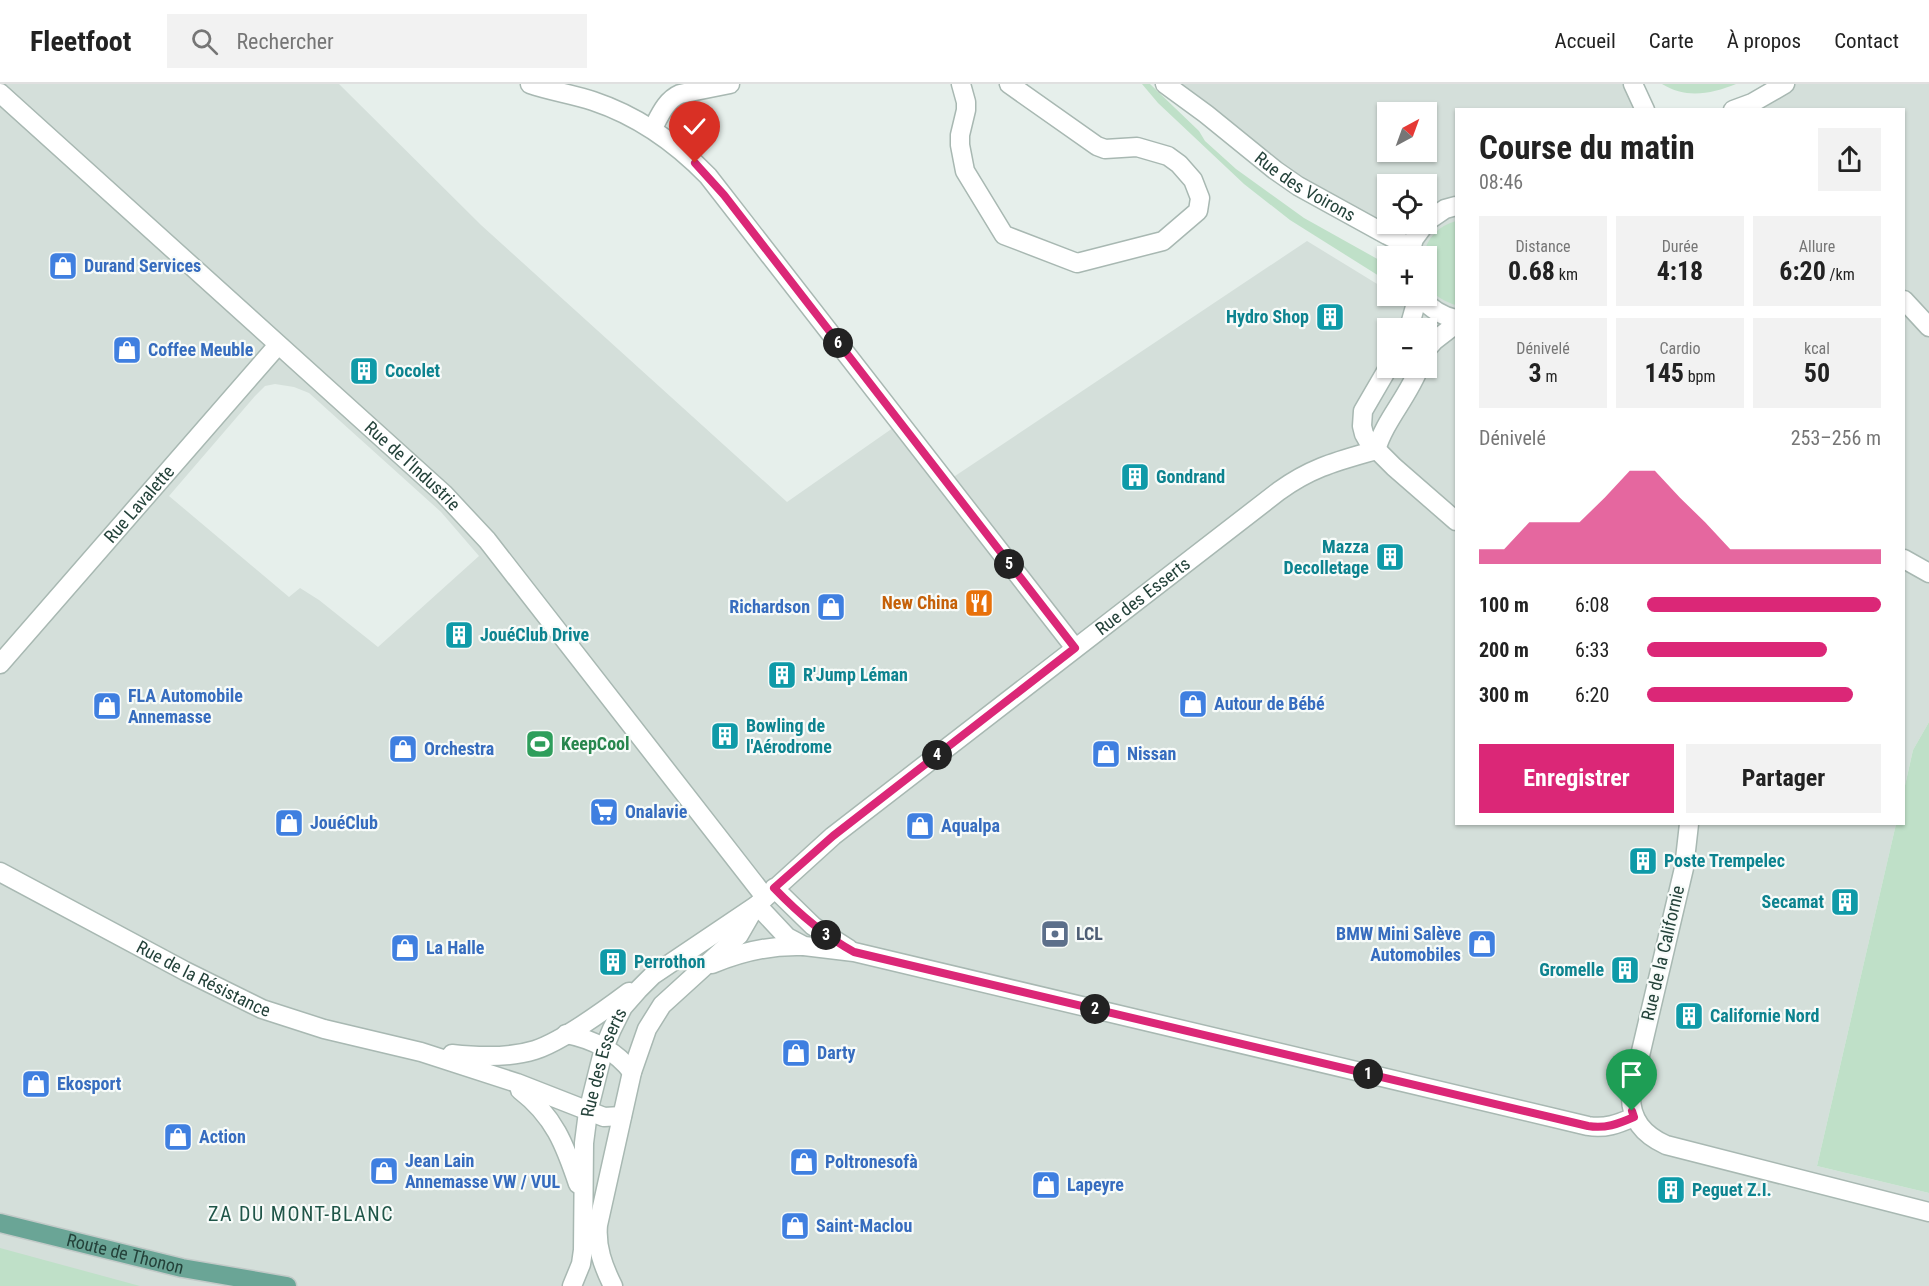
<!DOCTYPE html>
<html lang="fr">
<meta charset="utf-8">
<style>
body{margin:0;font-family:"Roboto Condensed",sans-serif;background:#f2f2f2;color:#222;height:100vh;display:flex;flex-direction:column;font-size:22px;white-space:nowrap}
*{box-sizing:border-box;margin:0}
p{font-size:20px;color:#767676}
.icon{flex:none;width:33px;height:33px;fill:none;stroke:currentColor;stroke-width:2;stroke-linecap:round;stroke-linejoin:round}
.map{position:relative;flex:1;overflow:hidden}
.side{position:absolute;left:1455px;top:24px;width:450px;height:717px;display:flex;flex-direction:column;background:#fff;border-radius:0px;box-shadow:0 2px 4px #0004}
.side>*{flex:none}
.needle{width:39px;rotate:41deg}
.tools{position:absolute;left:1377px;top:18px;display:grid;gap:12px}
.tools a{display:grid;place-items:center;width:60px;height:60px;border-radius:0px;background:#fff;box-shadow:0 2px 4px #0004;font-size:30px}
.pin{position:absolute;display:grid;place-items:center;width:51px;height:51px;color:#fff;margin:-62px -26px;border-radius:50% 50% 50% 0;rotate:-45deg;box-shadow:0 0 6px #0007}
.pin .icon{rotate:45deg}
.km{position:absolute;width:30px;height:30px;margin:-15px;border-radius:50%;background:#222;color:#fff;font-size:16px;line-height:30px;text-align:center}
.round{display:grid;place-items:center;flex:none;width:63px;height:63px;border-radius:0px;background:#f2f2f2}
.summary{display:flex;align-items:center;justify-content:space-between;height:102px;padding:0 24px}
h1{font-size:33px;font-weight:700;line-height:45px}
.metrics{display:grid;grid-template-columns:repeat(3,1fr);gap:9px;height:102px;padding:6px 24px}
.metrics div{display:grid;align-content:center;border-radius:0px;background:#f2f2f2;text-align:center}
.metrics b{font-size:26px;font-weight:700}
.metrics small{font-size:16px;font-weight:400}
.metrics p{font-size:16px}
.chart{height:168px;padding:12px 24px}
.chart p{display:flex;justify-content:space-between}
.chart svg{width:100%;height:108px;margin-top:6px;fill:#db2777;opacity:.7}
.action{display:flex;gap:12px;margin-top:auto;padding:12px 24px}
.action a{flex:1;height:69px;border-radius:0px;background:#db2777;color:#fff;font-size:24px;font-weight:700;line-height:69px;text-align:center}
.action a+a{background:#f2f2f2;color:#222}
ul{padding:0 24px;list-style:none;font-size:20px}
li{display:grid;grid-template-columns:96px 72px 1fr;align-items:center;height:45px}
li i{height:15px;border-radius:8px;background:#db2777}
header{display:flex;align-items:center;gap:36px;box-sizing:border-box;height:84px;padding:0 30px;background:#fff;border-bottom:2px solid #e0e0e0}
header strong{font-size:28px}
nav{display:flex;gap:33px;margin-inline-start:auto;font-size:21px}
.search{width:420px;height:54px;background:#f2f2f2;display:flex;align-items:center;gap:15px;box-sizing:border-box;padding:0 21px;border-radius:0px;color:#767676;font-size:22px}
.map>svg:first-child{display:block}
.built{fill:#d4dfda;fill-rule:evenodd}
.green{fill:#bfe0c8}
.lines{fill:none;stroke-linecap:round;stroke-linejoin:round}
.minor-casing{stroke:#a8b8b2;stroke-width:21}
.major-casing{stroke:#c2cac8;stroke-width:21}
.minor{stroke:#fff;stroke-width:18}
.major{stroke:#6aa596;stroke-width:18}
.route-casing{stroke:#fff;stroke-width:12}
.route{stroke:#db2777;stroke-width:8}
.labels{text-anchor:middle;stroke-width:4.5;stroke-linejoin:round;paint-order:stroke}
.street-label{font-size:18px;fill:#24423a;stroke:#f7fbf9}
.shop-label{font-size:18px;font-weight:bold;fill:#366cbe;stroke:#f7fbf9;text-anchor:start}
.culture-label{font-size:18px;font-weight:bold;fill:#0d838f;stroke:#f7fbf9;text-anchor:start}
.food-label{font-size:18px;font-weight:bold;fill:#c56008;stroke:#f7fbf9;text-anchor:end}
.leisure-label{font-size:18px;font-weight:bold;fill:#27864d;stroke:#f7fbf9;text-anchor:start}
.service-label{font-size:18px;font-weight:bold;fill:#4e5e75;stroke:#f7fbf9;text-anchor:start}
.neighbourhood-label{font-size:20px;letter-spacing:1.5px;fill:#1f5548;stroke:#f7fbf9}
</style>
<header>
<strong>Fleetfoot</strong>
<div class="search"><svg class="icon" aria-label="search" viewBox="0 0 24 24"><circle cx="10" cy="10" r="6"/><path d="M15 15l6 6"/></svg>Rechercher</div>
<nav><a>Accueil</a><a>Carte</a><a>À propos</a><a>Contact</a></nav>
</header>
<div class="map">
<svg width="1929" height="1202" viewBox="0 0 1929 1202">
<rect width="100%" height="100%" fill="#e6efeb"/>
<!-- built -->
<g class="built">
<path d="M0,0H339L481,141L787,418L900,339L946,398L1307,157L1387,206L1388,212H1396L1406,218V212H1426V172H1403L1401,159L1312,110L1171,0H1633L1645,25L1456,26V740H1896L1817,1082L1929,1109V1202H0ZM1388,28H1426V68H1388ZM1388,100H1426V140H1388ZM1388,244H1426V284H1388ZM275,300L294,303L309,309L441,428L479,472L378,563L319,516L300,504L289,513L169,412L255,312L265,302Z"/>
<polygon points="1785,0 1929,0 1929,638 1913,666 1904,706 1904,26 1733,26"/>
</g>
<!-- green -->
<g class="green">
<polygon points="1142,0 1150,0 1199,47 1205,57 1236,85 1304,134 1381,177 1383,173 1387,176 1387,197 1290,136 1244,100 1158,19"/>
<path d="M1662,0H1736C1711,10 1686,15 1662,0Z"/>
<path d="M1456,137V221C1445,218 1430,210 1426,197C1425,190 1426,180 1426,172H1423C1427,154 1438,142 1456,137Z"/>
<polygon points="1929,638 1929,1109 1817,1082 1896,740 1904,740 1904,706 1913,666"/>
<polygon points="0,1164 140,1202 0,1202"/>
</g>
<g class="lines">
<!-- minor casing -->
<g class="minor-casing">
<g id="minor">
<path d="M530,0C550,7 572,10 593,17C638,32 675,58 708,92L1075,564"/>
<polyline points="961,0 966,18 966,26 960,51 960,61 965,87 1004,151 1077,179 1163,157 1198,127 1200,114 1193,96 1179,80 1168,72 1137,63 1105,65 1097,62 1009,0"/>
<path id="s1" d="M1165,0L1206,30L1275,86L1298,102L1387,151L1411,163"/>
<polyline points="1633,0 1645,26"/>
<path id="s2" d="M0,9L444,410L487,456L765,813"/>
<polyline points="1733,26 1752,19 1785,0"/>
<path d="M653,44C660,31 666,16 680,10L730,0"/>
<polyline points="1426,138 1445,125 1456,122"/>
<polyline points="1409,172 1414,155 1425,140"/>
<path d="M1419,212C1429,223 1440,232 1456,235"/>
<polyline points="1904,216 1929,243"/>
<polyline points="1409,244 1418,212"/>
<polyline points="1426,266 1434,257 1456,240"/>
<polyline points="1388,284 1363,327 1362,342 1364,350 1368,357 1394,383 1456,437"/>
<path d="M1376,366C1385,336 1408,313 1419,284"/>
<polyline points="1904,475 1929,489"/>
<path id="s3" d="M0,580L278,261"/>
<path d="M1689,740L1684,784L1631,1010C1630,1036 1644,1051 1666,1061L1929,1128"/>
<path id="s4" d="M0,788L185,887L262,925L324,945L421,968L517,999L604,1033L622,1032"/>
<polyline points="774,804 813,842 849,865"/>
<path d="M757,821L787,853L804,862L854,868L1588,1042C1605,1045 1618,1040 1634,1033"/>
<path d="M712,880C741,868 770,861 802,862"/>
<path d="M566,950C592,955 616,967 632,988"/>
<path d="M452,970C479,973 509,974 535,966C563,957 605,926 629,908"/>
<path d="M520,1006C554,1032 565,1061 578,1100"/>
<path id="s5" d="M572,1202L581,1180L583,1166L584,1059L588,1028L604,964L612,945L623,923L638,906L653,891L757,821L833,752L1279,407C1312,383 1338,377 1376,366"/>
<path d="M613,1202C603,1182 596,1163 598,1141L632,988L647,945L662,921L739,851L754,825"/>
</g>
</g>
<!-- major casing -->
<g class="major-casing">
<g id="major">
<path id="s6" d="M0,1139L182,1184L287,1202"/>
</g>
</g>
<!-- minor -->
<use href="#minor" class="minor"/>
<!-- major -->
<use href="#major" class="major"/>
</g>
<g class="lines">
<!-- route casing -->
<g class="route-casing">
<path id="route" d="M695,79L724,111L1075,564L833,752L774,804C799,830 823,851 854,868L1588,1042C1605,1045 1618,1040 1634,1033L1632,1027"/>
</g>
<!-- route -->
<use href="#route" class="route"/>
</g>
<!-- icons -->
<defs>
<g id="shop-square" transform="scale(1.5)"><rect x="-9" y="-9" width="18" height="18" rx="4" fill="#3f7fe0" stroke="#f7fbf9"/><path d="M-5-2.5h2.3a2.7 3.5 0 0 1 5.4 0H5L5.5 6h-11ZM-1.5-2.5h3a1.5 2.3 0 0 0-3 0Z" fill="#fff"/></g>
<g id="building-square" transform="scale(1.5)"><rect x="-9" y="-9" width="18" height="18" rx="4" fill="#0f9aa8" stroke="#f7fbf9"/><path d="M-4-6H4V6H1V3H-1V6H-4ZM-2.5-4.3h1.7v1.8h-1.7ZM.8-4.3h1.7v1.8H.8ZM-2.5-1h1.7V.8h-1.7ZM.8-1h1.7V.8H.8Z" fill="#fff"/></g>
<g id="restaurant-square" transform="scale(1.5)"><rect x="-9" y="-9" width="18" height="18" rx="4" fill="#e8710a" stroke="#f7fbf9"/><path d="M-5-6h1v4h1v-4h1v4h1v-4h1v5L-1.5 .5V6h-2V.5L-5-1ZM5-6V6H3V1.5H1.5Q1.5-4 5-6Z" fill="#fff"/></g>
<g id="stadium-square" transform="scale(1.5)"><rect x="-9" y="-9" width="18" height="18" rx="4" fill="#2e9e5b" stroke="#f7fbf9"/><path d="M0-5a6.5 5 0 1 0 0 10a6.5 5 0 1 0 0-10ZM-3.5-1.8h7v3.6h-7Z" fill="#fff"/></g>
<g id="supermarket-square" transform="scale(1.5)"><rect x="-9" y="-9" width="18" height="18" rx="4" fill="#3f7fe0" stroke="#f7fbf9"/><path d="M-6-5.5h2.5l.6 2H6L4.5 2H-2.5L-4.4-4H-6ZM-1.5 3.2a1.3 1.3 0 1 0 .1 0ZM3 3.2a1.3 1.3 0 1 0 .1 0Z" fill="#fff"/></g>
<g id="bank-square" transform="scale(1.5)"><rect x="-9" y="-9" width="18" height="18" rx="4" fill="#5c6f8a" stroke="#f7fbf9"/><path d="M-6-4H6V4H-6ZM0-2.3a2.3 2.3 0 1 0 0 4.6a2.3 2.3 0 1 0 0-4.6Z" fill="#fff"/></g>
</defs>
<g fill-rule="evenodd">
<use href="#shop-square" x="63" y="182"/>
<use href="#building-square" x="1330" y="233"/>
<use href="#shop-square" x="127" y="266"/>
<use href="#building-square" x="364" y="287"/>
<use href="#building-square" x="1135" y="393"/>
<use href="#building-square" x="1390" y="473"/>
<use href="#restaurant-square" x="979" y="519"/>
<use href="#shop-square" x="831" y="523"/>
<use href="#building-square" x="459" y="551"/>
<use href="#building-square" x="782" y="591"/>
<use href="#shop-square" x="1193" y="620"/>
<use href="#shop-square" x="107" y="622"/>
<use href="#building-square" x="725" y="652"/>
<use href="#stadium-square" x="540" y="660"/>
<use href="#shop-square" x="403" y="665"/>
<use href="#shop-square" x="1106" y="670"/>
<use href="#supermarket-square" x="604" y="728"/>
<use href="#shop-square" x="289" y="739"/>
<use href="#shop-square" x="920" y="742"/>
<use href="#building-square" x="1643" y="777"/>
<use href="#building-square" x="1845" y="818"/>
<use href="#bank-square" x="1055" y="850"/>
<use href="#shop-square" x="1482" y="860"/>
<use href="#shop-square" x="405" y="864"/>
<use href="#building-square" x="613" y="878"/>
<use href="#building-square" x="1625" y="886"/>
<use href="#building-square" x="1689" y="932"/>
<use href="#shop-square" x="796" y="969"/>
<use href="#shop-square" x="36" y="1000"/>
<use href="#shop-square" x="178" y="1053"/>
<use href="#shop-square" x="804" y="1078"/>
<use href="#shop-square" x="384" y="1087"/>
<use href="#shop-square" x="1046" y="1101"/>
<use href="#building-square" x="1671" y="1106"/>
<use href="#shop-square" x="795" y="1142"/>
</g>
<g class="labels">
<!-- street labels -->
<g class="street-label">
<text dy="6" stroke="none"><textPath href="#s1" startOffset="174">Rue des Voirons</textPath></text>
<text dy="6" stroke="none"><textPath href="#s2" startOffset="556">Rue de l'Industrie</textPath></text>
<text dy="6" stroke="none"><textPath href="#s3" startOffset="212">Rue Lavalette</textPath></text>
<text dy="6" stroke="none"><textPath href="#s5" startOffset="951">Rue des Esserts</textPath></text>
<text transform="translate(1663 869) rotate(-77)" y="6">Rue de la Californie</text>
<text dy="6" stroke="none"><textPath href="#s4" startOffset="230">Rue de la Résistance</textPath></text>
<text dy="6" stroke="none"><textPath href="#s5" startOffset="228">Rue des Esserts</textPath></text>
<text dy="6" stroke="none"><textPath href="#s6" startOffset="129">Route de Thonon</textPath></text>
</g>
<!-- shop labels -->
<g class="shop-label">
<text x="84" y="188">Durand Services</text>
<text x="148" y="272">Coffee Meuble</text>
<text x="810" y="529" text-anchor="end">Richardson</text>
<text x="128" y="618">FLA Automobile<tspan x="128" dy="21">Annemasse</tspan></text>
<text x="1214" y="626">Autour de Bébé</text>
<text x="424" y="671">Orchestra</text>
<text x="1127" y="676">Nissan</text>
<text x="625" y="734">Onalavie</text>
<text x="310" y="745">JouéClub</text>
<text x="941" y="748">Aqualpa</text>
<text x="1461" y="856" text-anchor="end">BMW Mini Salève<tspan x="1461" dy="21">Automobiles</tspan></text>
<text x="426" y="870">La Halle</text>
<text x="817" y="975">Darty</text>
<text x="57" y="1006">Ekosport</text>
<text x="199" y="1059">Action</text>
<text x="405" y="1083">Jean Lain<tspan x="405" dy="21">Annemasse VW / VUL</tspan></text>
<text x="825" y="1084">Poltronesofà</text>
<text x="1067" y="1107">Lapeyre</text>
<text x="816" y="1148">Saint-Maclou</text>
</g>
<!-- culture labels -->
<g class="culture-label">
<text x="1309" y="239" text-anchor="end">Hydro Shop</text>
<text x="385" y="293">Cocolet</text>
<text x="1156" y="399">Gondrand</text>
<text x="1369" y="469" text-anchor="end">Mazza<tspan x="1369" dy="21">Decolletage</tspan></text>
<text x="480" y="557">JouéClub Drive</text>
<text x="803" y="597">R'Jump Léman</text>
<text x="746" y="648">Bowling de<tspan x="746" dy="21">l'Aérodrome</tspan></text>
<text x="1664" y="783">Poste Trempelec</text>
<text x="1824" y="824" text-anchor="end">Secamat</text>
<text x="634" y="884">Perrothon</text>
<text x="1604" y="892" text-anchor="end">Gromelle</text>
<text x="1710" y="938">Californie Nord</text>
<text x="1692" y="1112">Peguet Z.I.</text>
</g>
<!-- food labels -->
<g class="food-label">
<text x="958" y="525">New China</text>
</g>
<!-- leisure labels -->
<g class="leisure-label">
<text x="561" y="666">KeepCool</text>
</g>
<!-- service labels -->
<g class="service-label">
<text x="1076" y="856">LCL</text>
</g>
<!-- neighbourhood labels -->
<g class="neighbourhood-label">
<text x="301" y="1137">ZA DU MONT-BLANC</text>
</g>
</g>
</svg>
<div class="tools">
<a><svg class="needle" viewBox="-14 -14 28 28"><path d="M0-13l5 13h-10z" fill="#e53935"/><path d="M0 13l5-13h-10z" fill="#767676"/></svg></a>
<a><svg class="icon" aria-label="locate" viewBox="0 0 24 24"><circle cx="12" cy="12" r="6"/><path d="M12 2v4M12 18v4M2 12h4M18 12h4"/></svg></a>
<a>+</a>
<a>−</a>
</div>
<div class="pin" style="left:1632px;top:1027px;background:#1e9e55"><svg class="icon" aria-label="arrive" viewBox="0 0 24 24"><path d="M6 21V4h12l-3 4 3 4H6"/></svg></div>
<div class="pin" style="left:695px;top:79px;background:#d93025"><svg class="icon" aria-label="check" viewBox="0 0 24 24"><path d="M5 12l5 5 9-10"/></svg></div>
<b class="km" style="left:1368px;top:990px">1</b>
<b class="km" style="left:1095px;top:925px">2</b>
<b class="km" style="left:826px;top:851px">3</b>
<b class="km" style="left:937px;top:671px">4</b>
<b class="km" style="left:1009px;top:480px">5</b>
<b class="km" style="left:838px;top:259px">6</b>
<section class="side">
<div class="summary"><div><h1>Course du matin</h1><p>08:46</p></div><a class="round"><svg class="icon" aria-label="share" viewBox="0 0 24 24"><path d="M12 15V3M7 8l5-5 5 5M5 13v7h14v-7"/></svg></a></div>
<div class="metrics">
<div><p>Distance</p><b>0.68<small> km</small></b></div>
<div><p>Durée</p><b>4:18</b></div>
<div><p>Allure</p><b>6:20<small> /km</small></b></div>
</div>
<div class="metrics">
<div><p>Dénivelé</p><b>3<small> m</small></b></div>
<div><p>Cardio</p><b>145<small> bpm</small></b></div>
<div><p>kcal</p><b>50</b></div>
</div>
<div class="chart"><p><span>Dénivelé</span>253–256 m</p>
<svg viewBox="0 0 160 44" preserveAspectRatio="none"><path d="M0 44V38L10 38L20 27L30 27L40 27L50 17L60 6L70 6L80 17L90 27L100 38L110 38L120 38L130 38L140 38L150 38L160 38V44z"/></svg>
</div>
<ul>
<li><b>100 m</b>6:08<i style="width:100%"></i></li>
<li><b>200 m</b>6:33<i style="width:77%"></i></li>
<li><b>300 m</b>6:20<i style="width:88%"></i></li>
</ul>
<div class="action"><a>Enregistrer</a><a>Partager</a></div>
</section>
</div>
